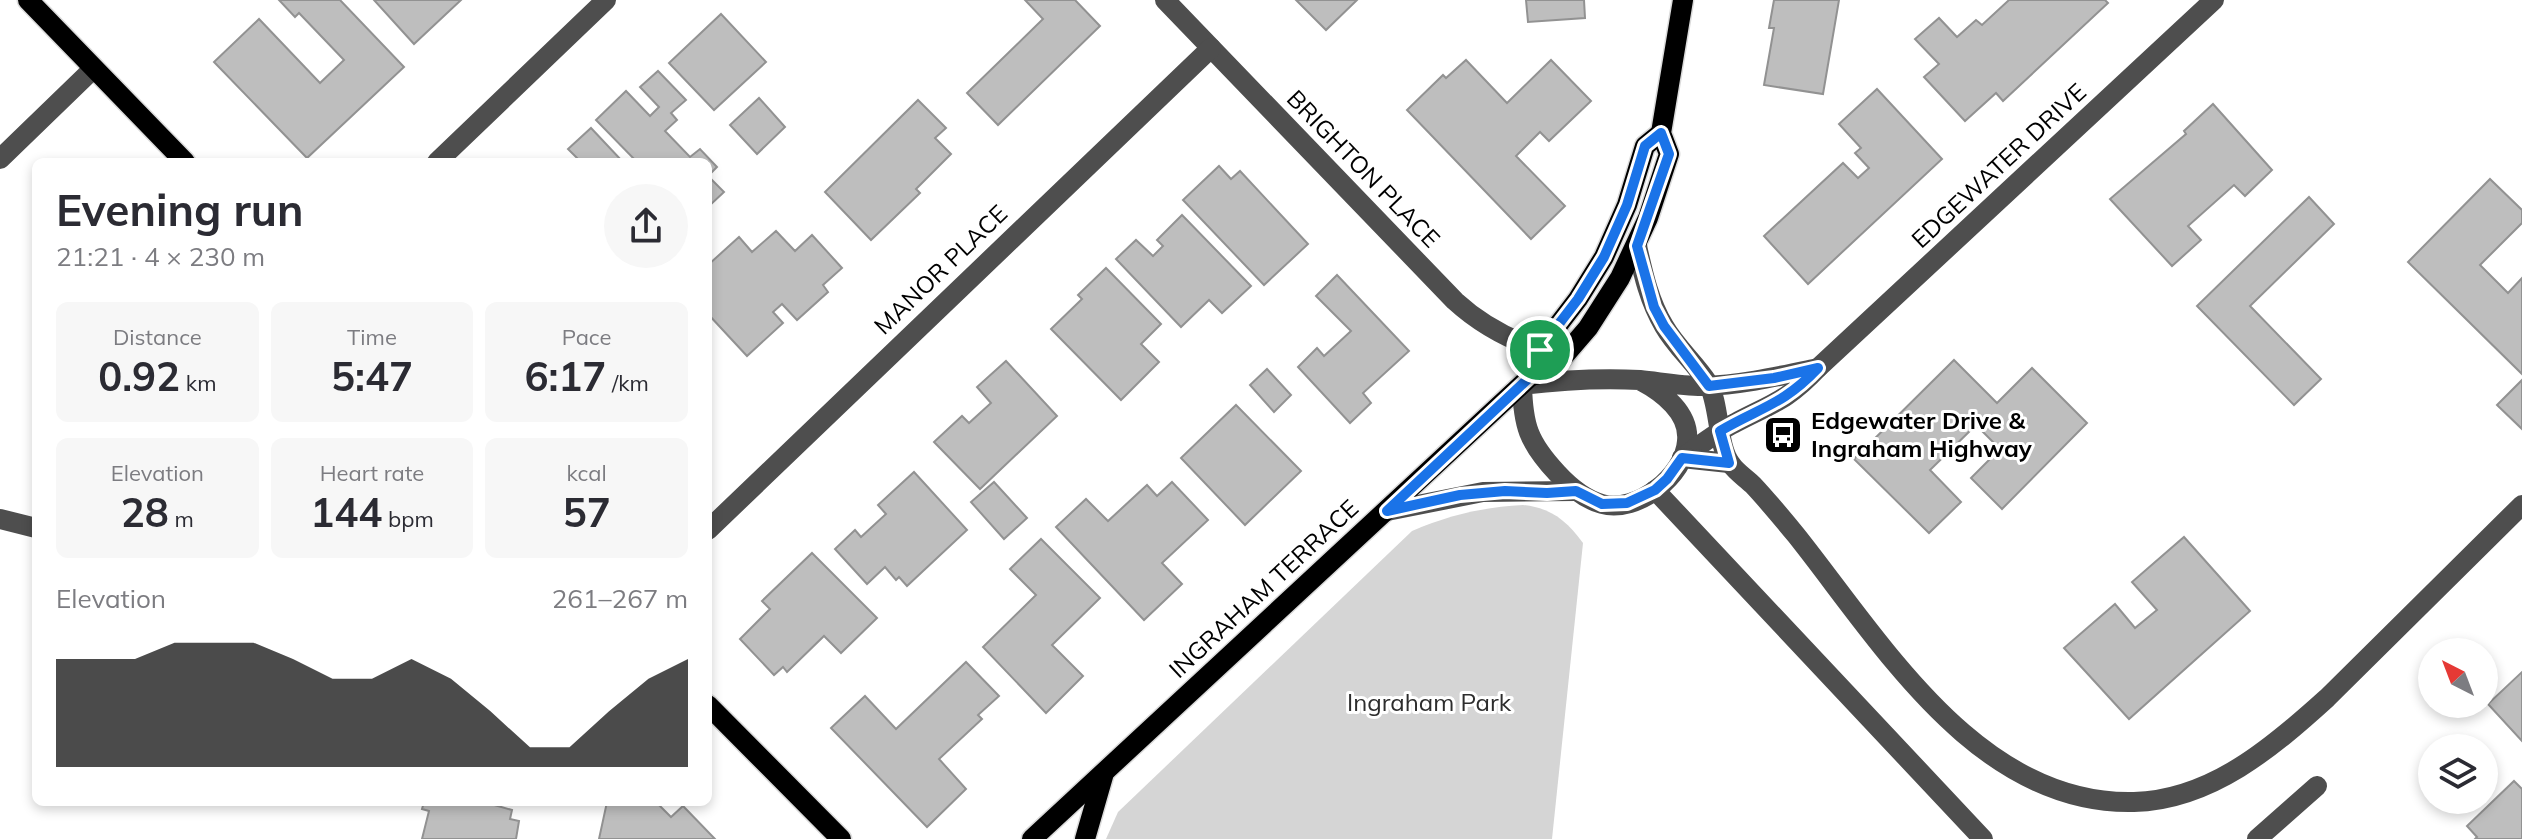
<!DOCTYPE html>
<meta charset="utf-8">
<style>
body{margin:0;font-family:Mulish,sans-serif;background:#f7f7f7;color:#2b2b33;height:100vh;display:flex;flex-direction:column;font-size:30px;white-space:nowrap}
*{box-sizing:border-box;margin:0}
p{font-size:26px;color:#7c7c81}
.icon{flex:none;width:44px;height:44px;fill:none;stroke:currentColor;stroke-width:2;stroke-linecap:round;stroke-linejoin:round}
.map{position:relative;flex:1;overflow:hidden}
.panel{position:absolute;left:32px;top:158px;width:680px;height:648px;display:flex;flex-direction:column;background:#fff;border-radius:12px;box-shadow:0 4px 12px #0003}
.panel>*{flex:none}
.needle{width:52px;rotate:318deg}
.buttons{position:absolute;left:2418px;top:638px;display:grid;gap:16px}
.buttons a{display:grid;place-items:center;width:80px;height:80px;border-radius:50%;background:#fff;box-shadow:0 4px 12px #0003;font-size:40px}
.pin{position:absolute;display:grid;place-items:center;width:68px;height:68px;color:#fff;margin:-34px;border:4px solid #fff;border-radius:50%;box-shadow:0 2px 8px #0007}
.round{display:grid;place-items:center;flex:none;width:84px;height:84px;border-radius:42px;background:#f7f7f7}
.headline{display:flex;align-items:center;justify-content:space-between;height:136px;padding:0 24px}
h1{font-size:44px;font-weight:700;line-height:60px}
.metrics{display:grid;grid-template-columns:repeat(3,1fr);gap:12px;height:136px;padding:8px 24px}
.metrics div{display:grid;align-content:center;border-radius:12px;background:#f7f7f7;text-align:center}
.metrics b{font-size:40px;font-weight:700}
.metrics small{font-size:22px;font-weight:400}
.metrics p{font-size:22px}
.chart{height:224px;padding:16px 24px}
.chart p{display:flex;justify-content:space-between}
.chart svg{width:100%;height:144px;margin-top:8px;fill:#000;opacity:.7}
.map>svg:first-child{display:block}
.green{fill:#d5d5d5}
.building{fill:#bebebe;stroke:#929292;stroke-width:2}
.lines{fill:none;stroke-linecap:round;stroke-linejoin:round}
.major-casing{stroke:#dbdbdb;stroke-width:23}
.minor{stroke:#4e4e4e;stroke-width:20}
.major{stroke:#000;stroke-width:20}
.route-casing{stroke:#fff;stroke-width:16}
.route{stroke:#1a73e8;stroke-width:10}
.labels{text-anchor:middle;stroke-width:6;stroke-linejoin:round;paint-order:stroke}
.street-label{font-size:24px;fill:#000;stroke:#fff}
.poi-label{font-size:24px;font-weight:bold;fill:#000;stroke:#fff;text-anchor:start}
.park-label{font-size:24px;fill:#2c2c2c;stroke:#fff}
</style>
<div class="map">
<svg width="2522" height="839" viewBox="0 0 2522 839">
<rect width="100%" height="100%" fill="#fff"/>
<!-- green -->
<path class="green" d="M1523,505C1551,508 1566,520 1583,543L1552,839H1106L1118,812L1412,531C1449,515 1484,507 1523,505Z"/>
<!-- building -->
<g class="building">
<polygon points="279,0 340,0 404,67 307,158 214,62 259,19 320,83 344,60 299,13 295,17"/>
<polygon points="374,0 461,0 414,44"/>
<polygon points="1025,0 1075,0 1100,26 998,125 967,93 1043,19"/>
<polygon points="1296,0 1357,0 1326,30"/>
<polygon points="1526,0 1584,0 1585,18 1528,22"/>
<polygon points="1774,0 1839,0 1823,94 1764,85 1774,28 1769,28"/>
<polygon points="2009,0 2105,0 2108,3 2003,101 1996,93 1965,121 1924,77 1939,64 1915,39 1939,18 1957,37 1976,20 1982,25"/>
<polygon points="721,14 766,62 714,110 669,63"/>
<polygon points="1466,60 1507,103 1551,60 1591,101 1549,141 1540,132 1516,156 1565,206 1531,239 1407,110 1443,75 1446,78"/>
<polygon points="658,71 686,100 671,113 677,120 665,131 690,157 700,149 717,167 708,176 708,162 637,162 596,120 626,91 650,116 659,107 640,87"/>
<polygon points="1877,89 1942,159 1808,284 1764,236 1843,163 1858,178 1869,168 1855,153 1861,148 1839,124"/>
<polygon points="759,98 785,127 757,154 730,125"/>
<polygon points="918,100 946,128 935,138 951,154 916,189 920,193 871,240 825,192"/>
<polygon points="2213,104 2272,170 2245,196 2234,185 2188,226 2201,240 2172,266 2110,199 2186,134 2184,131"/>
<polygon points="591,128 623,162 581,162 568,149"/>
<polygon points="1219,166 1231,179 1240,171 1308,244 1264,285 1183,200"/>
<polygon points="708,176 724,192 708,207"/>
<polygon points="2490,179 2522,210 2522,223 2480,265 2508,293 2522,278 2522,374 2408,262"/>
<polygon points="2309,197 2334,224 2250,306 2321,379 2294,405 2197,306"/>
<polygon points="1182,215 1251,286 1222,313 1209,300 1181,327 1116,259 1136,240 1153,256 1163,246 1157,240"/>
<polygon points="776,231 795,251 812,235 842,268 823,285 828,292 797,320 782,304 773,312 783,323 747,356 708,314 708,265 739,237 752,252"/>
<polygon points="1106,268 1161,324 1141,344 1159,362 1121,400 1051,329 1082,299 1078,295"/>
<polygon points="1337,275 1409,351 1363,393 1371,403 1350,423 1298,367 1317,348 1324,356 1351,331 1316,296"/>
<polygon points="1954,360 1997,403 2032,368 2087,423 2002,509 1971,478 2000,449 1976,425 1930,470 1961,502 1929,533 1854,459"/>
<polygon points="1006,361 1057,416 980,489 934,442 962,416 969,423 991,403 977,387"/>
<polygon points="1267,369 1291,395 1274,412 1250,385"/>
<polygon points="2522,380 2522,429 2497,405"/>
<polygon points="1236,405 1301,471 1245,525 1181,458"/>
<polygon points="914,472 967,530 907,586 899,577 896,580 885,567 867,584 835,549 855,530 861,537 886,514 878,505"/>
<polygon points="994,482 1027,518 1004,539 971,502"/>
<polygon points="1172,482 1208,520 1162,563 1182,584 1144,620 1056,527 1086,499 1108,521 1147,485 1157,496"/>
<polygon points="2184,537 2250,611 2129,719 2064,648 2115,604 2135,628 2157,610 2132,582"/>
<polygon points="1041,539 1100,598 1052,645 1083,676 1046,713 983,647 1036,595 1010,569"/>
<polygon points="812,553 877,618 841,653 824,636 787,672 783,667 774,675 740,639 770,609 762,601"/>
<polygon points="966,662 999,696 978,715 982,719 939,759 966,789 927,827 831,728 865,696 896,729"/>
<polygon points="2522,672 2522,741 2488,704"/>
<polygon points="2514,781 2522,789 2522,839 2475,839 2477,837 2467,826"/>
<polygon points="424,802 492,802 491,804 512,810 510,819 519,821 516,839 422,839 429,811 422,809"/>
<polygon points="607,802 656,802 671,817 683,806 715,839 599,839"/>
</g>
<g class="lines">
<!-- major casing -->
<g class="major-casing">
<g id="major">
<polyline points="28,0 185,162"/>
<polyline points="1531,376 1551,371 1588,328 1620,278 1648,218 1669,154 1661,133 1683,0"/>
<polyline points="1531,376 1532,359 1578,299 1604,257 1627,205 1645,146 1661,133"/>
<polyline points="708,705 841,839"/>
<polyline points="1032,839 1531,376"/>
<polyline points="1085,839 1104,773"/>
</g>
</g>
<!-- minor -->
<g class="minor">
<path d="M1165,0L1455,301C1480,324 1508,339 1540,350"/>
<polyline points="0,159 93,69"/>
<polyline points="437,162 606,0"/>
<path d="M1637,246C1643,273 1649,301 1664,326C1676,347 1695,363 1708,383C1720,404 1717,447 1731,464C1736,472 1746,478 1753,485C1768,501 1782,518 1796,535C1882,643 1978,806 2134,802C2211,800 2273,747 2327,698L2522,505"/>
<path d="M1641,381C1662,392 1690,413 1687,441C1685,475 1637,514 1602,504C1584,499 1569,486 1557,473C1528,442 1523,425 1522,385C1562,380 1600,378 1640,380C1660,382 1681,386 1702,386C1741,385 1780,376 1818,368"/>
<path d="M1682,458C1699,446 1716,432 1735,423C1773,403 1787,401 1818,368L2214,0"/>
<polyline points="1682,458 1729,463"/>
<polyline points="1655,490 1983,839"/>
<polyline points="1387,511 1483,492 1576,491"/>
<polyline points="0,519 36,528"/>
<polyline points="708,530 1211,48"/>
<polyline points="2257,839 2317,786"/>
</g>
<!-- major -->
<use href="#major" class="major"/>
</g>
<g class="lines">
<!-- route casing -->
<g class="route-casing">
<path id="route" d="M1661,133L1669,154L1637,246L1654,307L1664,326L1709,386L1774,378L1818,368C1783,405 1761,407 1720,431L1729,463L1682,458L1667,479L1655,490L1627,503L1602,504L1576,491L1547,493L1505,491L1460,495L1387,511L1531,376L1532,359L1578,299L1604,257L1627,205L1645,146Z"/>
</g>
<!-- route -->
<use href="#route" class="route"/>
</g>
<!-- icons -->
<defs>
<g id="bus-square" transform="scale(2)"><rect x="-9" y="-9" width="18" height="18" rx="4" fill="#000" stroke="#fff"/><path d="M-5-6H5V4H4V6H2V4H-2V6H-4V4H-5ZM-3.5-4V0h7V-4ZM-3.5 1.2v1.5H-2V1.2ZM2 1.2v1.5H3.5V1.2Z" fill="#fff"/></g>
</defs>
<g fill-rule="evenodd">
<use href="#bus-square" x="1783" y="435"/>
</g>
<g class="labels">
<!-- street labels -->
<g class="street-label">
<text transform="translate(1999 166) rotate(-43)" y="8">EDGEWATER DRIVE</text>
<text transform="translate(1363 169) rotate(46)" y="8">BRIGHTON PLACE</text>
<text transform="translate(941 270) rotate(-44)" y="8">MANOR PLACE</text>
<text transform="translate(1264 589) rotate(-43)" y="8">INGRAHAM TERRACE</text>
</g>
<!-- poi labels -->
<g class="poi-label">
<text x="1811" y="429">Edgewater Drive &amp;<tspan x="1811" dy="28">Ingraham Highway</tspan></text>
</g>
<!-- park labels -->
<g class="park-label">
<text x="1429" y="711">Ingraham Park</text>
</g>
</g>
</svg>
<div class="buttons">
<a><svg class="needle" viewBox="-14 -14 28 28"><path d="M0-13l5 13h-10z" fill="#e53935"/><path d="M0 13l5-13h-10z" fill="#7c7c81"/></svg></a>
<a><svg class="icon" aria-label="layers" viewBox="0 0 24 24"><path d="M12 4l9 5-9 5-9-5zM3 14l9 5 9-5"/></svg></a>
</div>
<div class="pin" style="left:1540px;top:350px;background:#1e9e55"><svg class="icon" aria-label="arrive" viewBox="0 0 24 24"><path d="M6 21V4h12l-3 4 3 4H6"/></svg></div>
<section class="panel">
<div class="headline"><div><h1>Evening run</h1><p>21:21 · 4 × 230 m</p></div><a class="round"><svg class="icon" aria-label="share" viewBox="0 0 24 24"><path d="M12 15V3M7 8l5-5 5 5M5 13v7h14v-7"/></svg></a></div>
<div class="metrics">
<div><p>Distance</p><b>0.92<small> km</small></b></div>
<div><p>Time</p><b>5:47</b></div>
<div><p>Pace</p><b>6:17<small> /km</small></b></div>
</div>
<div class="metrics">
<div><p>Elevation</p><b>28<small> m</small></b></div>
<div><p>Heart rate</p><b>144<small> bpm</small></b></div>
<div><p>kcal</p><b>57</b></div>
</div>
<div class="chart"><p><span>Elevation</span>261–267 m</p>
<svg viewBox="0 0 160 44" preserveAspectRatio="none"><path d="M0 44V11L10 11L20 11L30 6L40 6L50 6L60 11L70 17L80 17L90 11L100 17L110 27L120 38L130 38L140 27L150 17L160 11V44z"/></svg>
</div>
</section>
</div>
